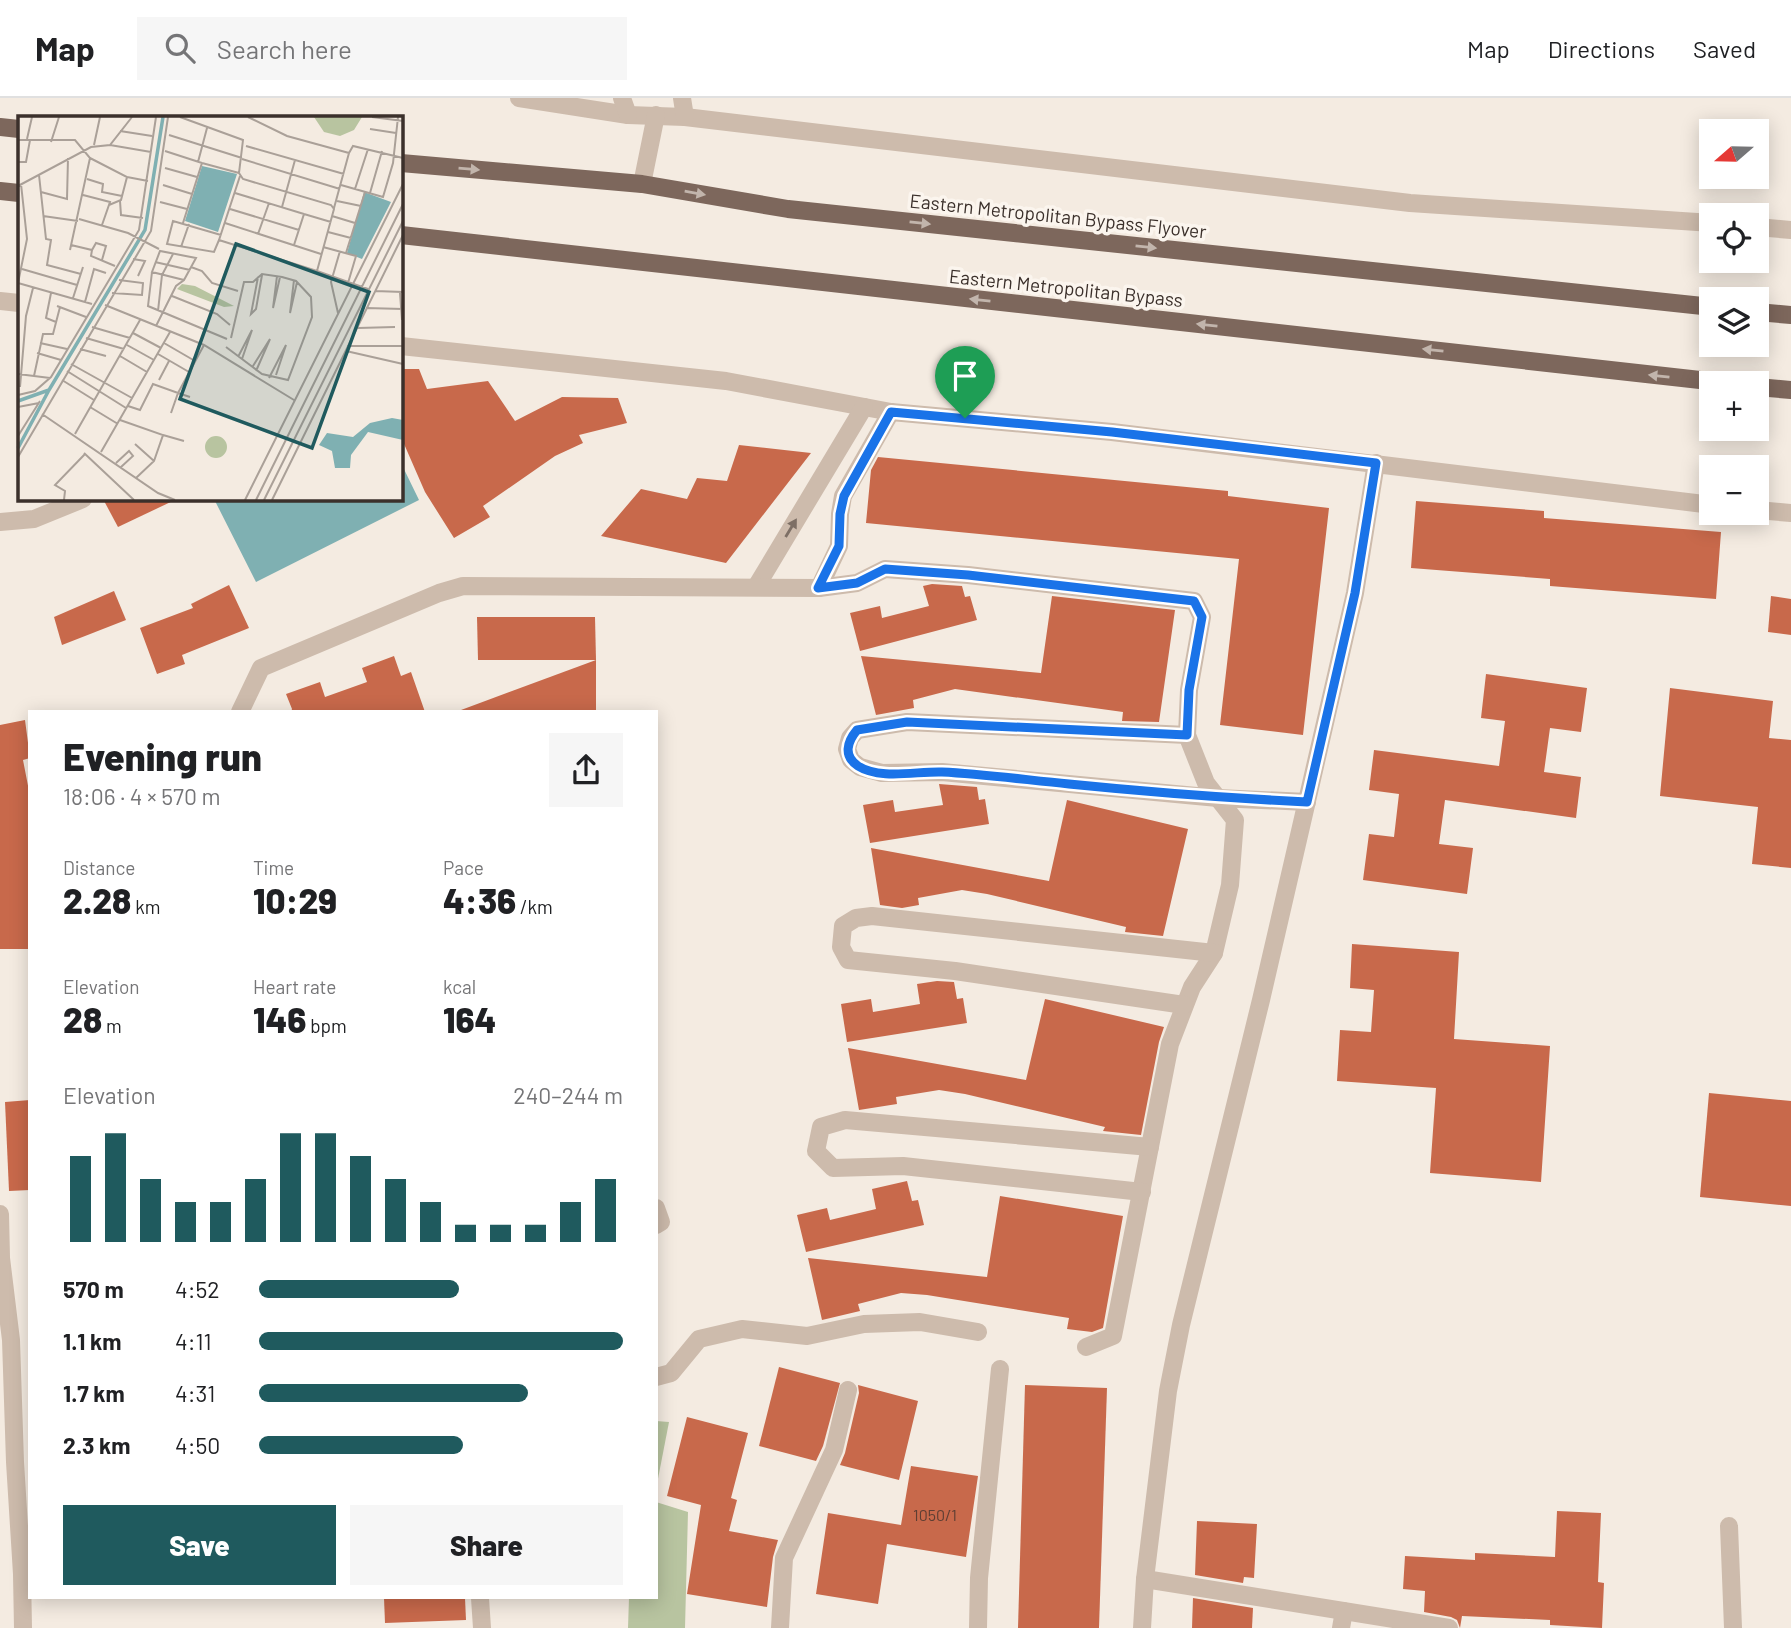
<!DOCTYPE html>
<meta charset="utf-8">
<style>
body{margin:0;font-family:Barlow,sans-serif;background:#f6f6f6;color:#202124;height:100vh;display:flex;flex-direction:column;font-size:26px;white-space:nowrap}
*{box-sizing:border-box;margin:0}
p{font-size:23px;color:#757577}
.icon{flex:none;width:38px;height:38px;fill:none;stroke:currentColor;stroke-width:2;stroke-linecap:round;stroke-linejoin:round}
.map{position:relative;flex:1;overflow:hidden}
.details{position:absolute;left:28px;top:612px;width:630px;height:889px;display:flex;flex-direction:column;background:#fff;border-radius:0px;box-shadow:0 4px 18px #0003}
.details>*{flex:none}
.needle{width:46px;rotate:250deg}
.fabs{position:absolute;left:1699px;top:21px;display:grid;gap:14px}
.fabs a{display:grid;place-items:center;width:70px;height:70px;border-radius:0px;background:#fff;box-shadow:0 4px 18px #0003;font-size:35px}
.pin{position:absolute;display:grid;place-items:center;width:60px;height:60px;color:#fff;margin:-72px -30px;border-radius:50% 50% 50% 0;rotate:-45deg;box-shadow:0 0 7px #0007}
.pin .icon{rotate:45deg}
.round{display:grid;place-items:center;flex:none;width:74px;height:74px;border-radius:0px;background:#f6f6f6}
.overview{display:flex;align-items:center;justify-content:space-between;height:119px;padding:0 35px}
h1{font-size:38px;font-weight:800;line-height:52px}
.metrics{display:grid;grid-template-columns:repeat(3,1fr);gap:10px;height:119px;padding:7px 35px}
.metrics div{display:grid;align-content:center}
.metrics b{font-size:35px;font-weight:800}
.metrics small{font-size:19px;font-weight:400}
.metrics p{font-size:19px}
.chart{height:196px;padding:14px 35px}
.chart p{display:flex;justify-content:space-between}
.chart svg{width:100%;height:126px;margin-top:7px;stroke:#1f5a5e;stroke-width:6}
.button{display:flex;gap:14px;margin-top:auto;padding:14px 35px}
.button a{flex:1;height:80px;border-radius:0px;background:#1f5a5e;color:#fff;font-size:28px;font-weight:800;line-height:80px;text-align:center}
.button a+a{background:#f6f6f6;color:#202124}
ul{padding:0 35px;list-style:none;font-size:23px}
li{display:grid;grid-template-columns:112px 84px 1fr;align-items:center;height:52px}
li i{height:18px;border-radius:9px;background:#1f5a5e}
header{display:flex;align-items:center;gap:42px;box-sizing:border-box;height:98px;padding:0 35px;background:#fff;border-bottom:2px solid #e0e0e0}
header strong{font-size:33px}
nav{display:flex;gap:38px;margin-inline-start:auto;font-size:24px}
.search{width:490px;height:63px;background:#f6f6f6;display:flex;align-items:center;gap:18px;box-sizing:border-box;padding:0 24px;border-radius:0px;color:#757577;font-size:26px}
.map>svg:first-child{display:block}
.green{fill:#b8c4a0}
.water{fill:#7fb0b2}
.building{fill:#c8694b}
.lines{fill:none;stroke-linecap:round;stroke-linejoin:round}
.minor{stroke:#cdbbac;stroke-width:18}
.primary{stroke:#7d675c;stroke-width:18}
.oneway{fill:#c2b5ac}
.oneway2{fill:#7d6f65}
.route-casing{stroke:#fff;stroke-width:14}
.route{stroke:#1a73e8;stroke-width:9}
.labels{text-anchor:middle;stroke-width:7;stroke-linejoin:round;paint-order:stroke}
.number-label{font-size:16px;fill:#5e3e33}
.street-label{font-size:19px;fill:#3b302b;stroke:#fbf5ee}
.inset-river{fill:none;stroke:#7fb0b2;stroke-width:3.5}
.inset-road{fill:none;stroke:#aaa098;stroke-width:2}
.view{fill:#1f5a5e;fill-opacity:0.15;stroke:#1f5a5e;stroke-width:3.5}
.inset-edge{fill:none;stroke:#3b302b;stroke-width:3.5}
</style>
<header>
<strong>Map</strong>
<div class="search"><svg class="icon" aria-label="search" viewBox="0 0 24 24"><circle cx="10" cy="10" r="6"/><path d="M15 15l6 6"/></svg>Search here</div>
<nav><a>Map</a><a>Directions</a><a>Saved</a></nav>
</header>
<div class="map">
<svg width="1791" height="1530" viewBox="0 0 1791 1530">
<rect width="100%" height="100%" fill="#f4ebe1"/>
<!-- green -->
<g class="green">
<polygon points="656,1323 669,1324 656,1391"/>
<polygon points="656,1404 688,1414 685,1530 628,1530 629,1500 656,1500"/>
</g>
<!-- water -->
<polygon class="water" points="401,365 419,402 256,484 214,401 401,401"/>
<!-- building -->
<g class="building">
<polygon points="401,271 419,271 427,291 488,283 515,323 562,299 618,300 627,325 579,337 583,345 555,358 483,408 490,419 454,440 425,394 401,339"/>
<polygon points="739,347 811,355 726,465 601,438 641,391 687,401 697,380 727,383"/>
<polygon points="878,359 1228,393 1228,398 1329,410 1303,637 1220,627 1239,461 866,425 871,372"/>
<polygon points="103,401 177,401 118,429"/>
<polygon points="1416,403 1544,413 1544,420 1721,434 1716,501 1550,488 1550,481 1411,470"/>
<polygon points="932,486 962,488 965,499 970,498 977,522 860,553 850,515 880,508 882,520 929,508 923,488"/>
<polygon points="229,487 249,530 182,557 185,566 157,576 140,530 193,510 191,506"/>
<polygon points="114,493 126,522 62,547 54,519"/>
<polygon points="1052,498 1175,512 1159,624 1122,623 1123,614 955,591 913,602 914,610 876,617 861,558 1041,575"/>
<polygon points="1771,498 1791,501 1791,537 1768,534"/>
<polygon points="477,519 595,519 596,562 478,562"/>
<polygon points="394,558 401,578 411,574 425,614 291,614 292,611 286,596 320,584 325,599 367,584 362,570"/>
<polygon points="596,562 596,614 461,614 461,612"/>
<polygon points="1486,576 1587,590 1581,634 1550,630 1544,674 1581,679 1576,720 1445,702 1439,746 1473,750 1467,796 1363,782 1369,736 1394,739 1399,696 1369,692 1374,652 1499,668 1505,623 1481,620"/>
<polygon points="1670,590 1773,603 1769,640 1791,642 1791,770 1752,766 1758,709 1660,698"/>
<polygon points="25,622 30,660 23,662 30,698 30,851 0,851 0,627"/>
<polygon points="939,686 977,689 979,702 985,701 989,726 870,745 863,707 893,702 895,714 943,707"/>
<polygon points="1067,702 1188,731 1163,838 1125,834 1126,829 987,796 962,792 918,800 919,807 902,810 880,807 871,750 1049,783"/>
<polygon points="1352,846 1459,854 1454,941 1550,948 1541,1084 1430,1075 1436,990 1337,983 1340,932 1371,934 1374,892 1350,890"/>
<polygon points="937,883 954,884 957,901 963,900 967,925 847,944 841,906 871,901 873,914 920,906 917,886"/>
<polygon points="1045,901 1164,929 1159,944 1141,1037 1103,1033 1105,1029 965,996 939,992 896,999 897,1006 859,1012 848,950 1026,982"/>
<polygon points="1709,995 1791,1003 1791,1108 1700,1099"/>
<polygon points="30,1002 30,1092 9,1093 5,1004"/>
<polygon points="907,1083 912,1103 918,1102 924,1127 806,1154 797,1117 827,1110 830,1122 876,1111 872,1091"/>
<polygon points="1000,1098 1123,1118 1103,1230 1092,1234 1067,1231 1069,1220 927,1197 901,1195 858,1206 860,1213 822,1222 808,1160 987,1179"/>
<polygon points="779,1269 840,1285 823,1348 816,1363 759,1348"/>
<polygon points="858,1287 918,1303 899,1382 840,1367 845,1355 859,1295"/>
<polygon points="1025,1287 1107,1290 1099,1530 1018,1530"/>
<polygon points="687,1319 748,1335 731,1400 737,1402 729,1433 778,1442 773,1459 767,1509 687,1496 701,1407 667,1398"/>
<polygon points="911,1368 978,1378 966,1459 887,1446 878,1506 816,1496 828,1415 901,1427"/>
<polygon points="1557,1413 1601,1415 1598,1484 1604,1485 1602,1530 1550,1527 1550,1522 1462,1518 1460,1530 1457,1522 1451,1519 1424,1514 1425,1493 1403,1491 1405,1458 1475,1462 1475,1455 1555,1459"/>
<polygon points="1197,1423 1257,1426 1254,1480 1244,1479 1243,1485 1195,1477"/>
<polygon points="384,1500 465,1500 466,1522 385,1525"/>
<polygon points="1193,1500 1253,1510 1252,1530 1192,1530"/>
</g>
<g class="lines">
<!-- minor -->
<g class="minor">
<polyline points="519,0 628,17 685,19 1410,105 1712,125"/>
<polyline points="622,0 628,17"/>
<polyline points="682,0 685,19"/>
<polyline points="642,86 656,17"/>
<polyline points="1757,129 1791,132"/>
<polyline points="0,203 19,205"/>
<polyline points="401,248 726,283 891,314 1112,334 1712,407"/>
<polyline points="1757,412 1791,415"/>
<polyline points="0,424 34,421 83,401"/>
<polyline points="756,489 864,309"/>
<polyline points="819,490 839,448 840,416 843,398 891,314"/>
<polyline points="240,614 261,570 439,495 463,488 819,490 857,485 885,471 968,477 1194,503 1202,519 1189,592 1187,637 1206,685 1235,722 1230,787 1214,855 1192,889 1170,946 1113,1238 1086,1249"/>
<polyline points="1187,637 907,624 857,632 850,640 847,651 851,662 860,669 882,675 942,674 1218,700 1307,704"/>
<polyline points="1184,907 955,873 848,862 841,849 843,828 856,820 872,818 1214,855"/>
<polyline points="1142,1094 903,1068 833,1070 816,1053 821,1029 845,1022 1150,1049"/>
<polyline points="656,1110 661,1124 656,1127"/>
<polyline points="0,1116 1,1160 11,1242 15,1364 22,1476 23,1530"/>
<polyline points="656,1279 671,1275 699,1241 742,1231 807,1238 864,1226 920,1224 978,1234"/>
<polyline points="1729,1428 1733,1530"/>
<polyline points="1145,1481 1449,1530"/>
<polyline points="480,1500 482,1530"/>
<polyline points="780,1530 784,1460 834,1352 848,1292"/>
<polyline points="978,1530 979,1480 1000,1271"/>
<polyline points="1142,1530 1145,1481 1168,1293 1181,1227 1261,902 1355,495 1376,365"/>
<polyline points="1341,1530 1344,1513"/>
</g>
<!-- primary -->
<g class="primary">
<polyline points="0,29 19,31"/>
<polyline points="401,65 642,86 788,111 1712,209"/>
<polyline points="0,93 19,95"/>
<polyline points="401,137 1727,285"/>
<polyline points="1757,214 1791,217"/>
<polyline points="1757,289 1791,292"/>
</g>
</g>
<!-- one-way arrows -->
<defs><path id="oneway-solid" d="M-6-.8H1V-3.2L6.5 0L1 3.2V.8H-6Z" transform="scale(1.75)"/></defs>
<g class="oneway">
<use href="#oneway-solid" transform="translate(469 71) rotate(5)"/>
<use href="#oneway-solid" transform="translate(695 95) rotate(10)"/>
<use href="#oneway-solid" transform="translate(920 125) rotate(6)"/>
<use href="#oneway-solid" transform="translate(1146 149) rotate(6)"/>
<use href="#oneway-solid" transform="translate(980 202) rotate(-174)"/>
<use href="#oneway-solid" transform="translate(1207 227) rotate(-174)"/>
<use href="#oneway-solid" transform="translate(1433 252) rotate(-174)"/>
<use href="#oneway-solid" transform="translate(1659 278) rotate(-174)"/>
</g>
<use class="oneway2" href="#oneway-solid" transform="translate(791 430) rotate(-59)"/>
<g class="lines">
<!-- route casing -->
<g class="route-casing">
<path id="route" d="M891,314L1112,334L1376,365L1355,495L1307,704C1227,700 1148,694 1069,686C1027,682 984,676 942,674C917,673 880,682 858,668C843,658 847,644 857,632L907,624L1187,637L1189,592L1202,519L1194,503L968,477L885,471L857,485L818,490L839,448L840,416L844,398Z"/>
</g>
<!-- route -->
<use href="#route" class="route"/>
</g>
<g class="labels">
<!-- number labels -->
<g class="number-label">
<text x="935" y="1423">1050/1</text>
</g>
<!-- street labels -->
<g class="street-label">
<text transform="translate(1058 118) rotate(6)" y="7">Eastern Metropolitan Bypass Flyover</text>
<text transform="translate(1066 190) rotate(6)" y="7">Eastern Metropolitan Bypass</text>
</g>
</g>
<!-- overview -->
<g transform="translate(18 18)">
<rect width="385" height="385" fill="#f4ebe1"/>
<path d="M296,1H344L336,14L322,20L306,16ZM164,168L177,170L216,190L206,191L159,173ZM187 331a11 11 0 1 1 22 0a11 11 0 1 1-22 0Z" fill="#b8c4a0"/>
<path d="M184,50L219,58L200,116L167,105ZM346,76L373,86L344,143L329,137ZM374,302L385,304V324L350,316L333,339L332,352H317L314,335L301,329L309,317L335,321L352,307Z" fill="#7fb0b2"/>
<path class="inset-river" d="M0,285L31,274L127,114L145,1M0,332L31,274"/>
<path class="inset-road" d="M162,1L225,24L221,57L225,63L313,89L316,93L299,155L350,173M230,1L269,20L331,37L316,92M354,1L385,5M352,13L378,17M102,15L134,20M151,19L224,42M9,23L14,1M0,24H57L72,42L52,134M33,26L41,1M76,29L82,1M92,29L133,36M228,30L326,58M147,35L184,47M331,37L335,30L385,42M72,42L109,61L103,84L91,89M224,43L322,73M0,46H8L12,24M180,46L189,12M147,52L179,61M21,59L28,123L33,124L29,149L63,158M222,60L201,124L299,155M109,61L130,65M69,63L85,68L84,76L104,80M145,69L174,78M323,69L365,81L375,47L380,1M0,70L73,31L92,29L114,1M337,73L350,33M23,76L49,83L50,42M217,77L286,98M352,77L364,35M65,79L92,86L84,109M102,85L103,99L125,102M319,85L343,90M142,86L169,93M264,91L277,44M212,93L281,114M25,100L60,105M314,100L337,107M61,103L110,117L141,133M165,107L184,47L221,57M207,107L303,138M310,116L333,122M240,118L251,87M201,124L196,136L149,128L155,105L203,119M53,129L74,134L78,127L88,130L84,144M276,129L286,98L313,106M163,131L171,108M305,131L338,140L330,167M74,134L73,140L97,150M328,137L347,76M115,143L127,145L120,160M137,146L172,154M173,151L184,155L194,167L220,175M4,153L59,169M134,156L130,190L209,223M259,160L255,192L262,161M240,161L233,198L238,193L244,159M276,164L272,197L279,166M0,167L9,123L3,68M0,167L74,188M357,175L385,176M33,177L28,202L38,206M94,177L124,179L125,167L101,164M382,177L384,204M154,180L199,198L212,209M55,182L65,151M67,186L76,153L88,157M87,189L186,229L276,284M39,190L68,201M348,192L385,193M140,195L144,159L155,138M320,197L313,166L322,135M138,210L158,170L166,164L178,142L142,135L134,156L166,164M74,211L112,222M340,212L377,211M115,217L143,232M68,222L106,233M22,227L49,233M146,227L177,245M109,229L136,244M329,230H385M208,231L244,258L270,264L294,201L293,181L278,165L264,161L244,158L235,166H226L213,222M62,233L88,240M328,235L385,248M19,237L43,244M140,238L171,256M102,240L129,256M220,241L234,214L224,243M53,248L114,282M235,250L252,223L238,255M49,255L108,292M0,258L32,262M16,260L25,218H35L42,191M251,262L268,229L258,259M44,264L76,284M141,264L151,245M2,271L8,200L15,172M0,279L17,275L33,261L121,114L138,1M110,290L122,294L135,268L160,277L186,229M0,291L21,287M72,291L100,308M153,297L160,277L172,281M24,298L140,377L157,384M102,304L145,319L136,345L118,362M57,318L122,204M145,319L166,325M0,320L22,285M117,328L136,345M83,336L152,216M66,337L116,384M0,341L133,115L150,1M98,347L111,335L115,340L103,351M46,384L47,375L37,369L67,338M227,384L385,68M238,384L385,88M246,384L385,105M254,384L385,119"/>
<path class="view" d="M218,128L351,176L294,332L162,283Z"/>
<rect width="385" height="385" class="inset-edge"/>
</g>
</svg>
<div class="fabs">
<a><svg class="needle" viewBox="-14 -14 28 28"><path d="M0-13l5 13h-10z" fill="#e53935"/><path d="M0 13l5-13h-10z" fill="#757577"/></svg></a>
<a><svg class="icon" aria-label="locate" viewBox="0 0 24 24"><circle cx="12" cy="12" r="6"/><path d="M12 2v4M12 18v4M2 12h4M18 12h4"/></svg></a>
<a><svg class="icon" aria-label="layers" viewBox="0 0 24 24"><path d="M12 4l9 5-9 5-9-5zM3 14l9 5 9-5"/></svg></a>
<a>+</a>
<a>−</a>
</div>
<div class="pin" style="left:965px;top:320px;background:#1e9e55"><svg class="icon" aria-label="arrive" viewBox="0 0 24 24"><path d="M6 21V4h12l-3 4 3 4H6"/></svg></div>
<section class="details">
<div class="overview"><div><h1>Evening run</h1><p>18:06 · 4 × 570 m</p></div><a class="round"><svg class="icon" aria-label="share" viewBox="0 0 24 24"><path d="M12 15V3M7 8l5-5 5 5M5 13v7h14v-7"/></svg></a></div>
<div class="metrics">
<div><p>Distance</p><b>2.28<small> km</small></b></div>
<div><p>Time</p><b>10:29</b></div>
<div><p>Pace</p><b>4:36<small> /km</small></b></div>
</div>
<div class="metrics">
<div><p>Elevation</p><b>28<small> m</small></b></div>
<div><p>Heart rate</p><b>146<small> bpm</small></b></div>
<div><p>kcal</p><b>164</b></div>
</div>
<div class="chart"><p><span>Elevation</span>240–244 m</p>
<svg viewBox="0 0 160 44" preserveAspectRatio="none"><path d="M5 44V14M15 44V6M25 44V22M35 44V30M45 44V30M55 44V22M65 44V6M75 44V6M85 44V14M95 44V22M105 44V30M115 44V38M125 44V38M135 44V38M145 44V30M155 44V22"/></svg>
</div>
<ul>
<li><b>570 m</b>4:52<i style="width:55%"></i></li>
<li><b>1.1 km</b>4:11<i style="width:100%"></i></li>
<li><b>1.7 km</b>4:31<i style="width:74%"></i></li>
<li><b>2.3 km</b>4:50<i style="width:56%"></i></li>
</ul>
<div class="button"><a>Save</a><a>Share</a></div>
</section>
</div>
